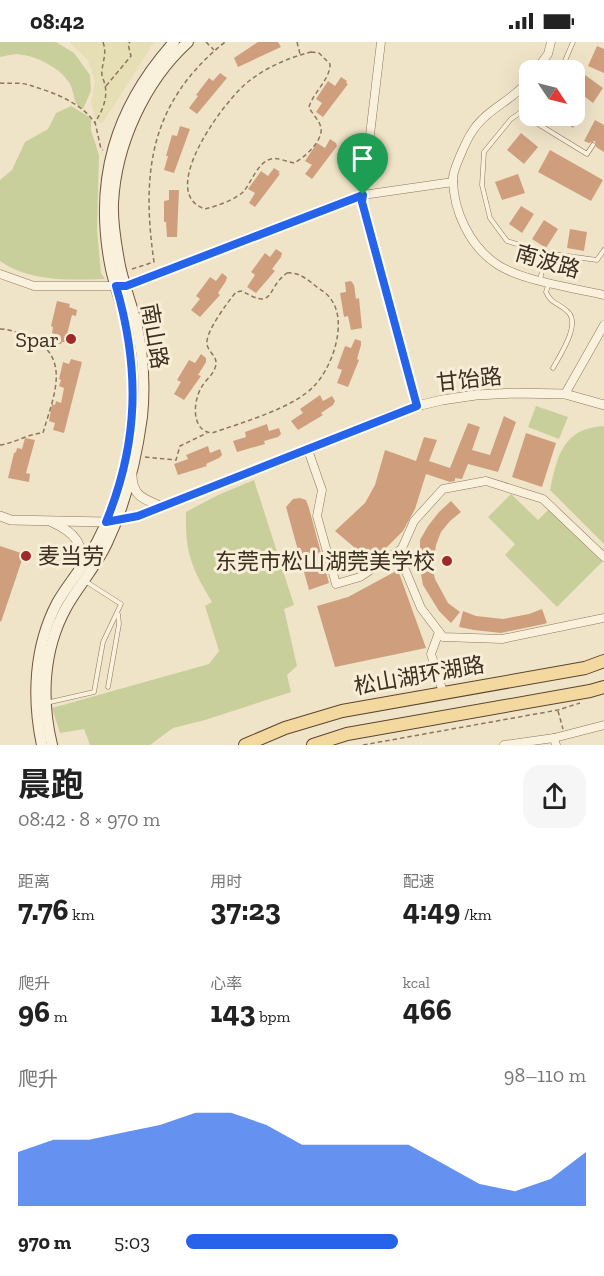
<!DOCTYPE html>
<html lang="zh">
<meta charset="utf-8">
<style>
body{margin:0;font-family:"Zilla Slab","Noto Sans SC",serif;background:#f6f6f6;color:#222;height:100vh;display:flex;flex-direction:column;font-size:22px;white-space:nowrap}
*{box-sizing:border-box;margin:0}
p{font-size:20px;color:#767676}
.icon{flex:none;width:33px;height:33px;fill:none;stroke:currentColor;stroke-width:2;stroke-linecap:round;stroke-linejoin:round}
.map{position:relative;height:703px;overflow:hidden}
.details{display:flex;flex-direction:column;background:#fff;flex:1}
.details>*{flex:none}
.needle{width:39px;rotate:125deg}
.buttons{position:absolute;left:519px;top:18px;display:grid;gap:12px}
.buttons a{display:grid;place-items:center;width:66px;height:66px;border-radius:12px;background:#fff;box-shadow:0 6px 24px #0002;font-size:30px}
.pin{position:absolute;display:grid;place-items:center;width:51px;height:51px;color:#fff;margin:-62px -26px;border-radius:50% 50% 50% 0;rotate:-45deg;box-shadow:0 0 6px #0007}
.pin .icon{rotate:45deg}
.round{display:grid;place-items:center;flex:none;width:63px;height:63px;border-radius:18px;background:#f6f6f6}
.head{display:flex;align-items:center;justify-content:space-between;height:102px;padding:0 18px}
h1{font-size:33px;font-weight:700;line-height:45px}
.metrics{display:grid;grid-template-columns:repeat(3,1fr);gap:9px;height:102px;padding:6px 18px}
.metrics div{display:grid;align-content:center}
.metrics b{font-size:30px;font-weight:700}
.metrics small{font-size:16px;font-weight:400}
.metrics p{font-size:16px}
.chart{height:168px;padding:12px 18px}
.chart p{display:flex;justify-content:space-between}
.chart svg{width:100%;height:108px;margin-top:6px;fill:#2563eb;opacity:.7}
ul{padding:0 18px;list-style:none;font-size:20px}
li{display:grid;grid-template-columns:96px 72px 1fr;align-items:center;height:45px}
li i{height:15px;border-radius:8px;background:#2563eb}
.status{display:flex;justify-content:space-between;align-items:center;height:42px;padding:0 30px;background:#fff;direction:ltr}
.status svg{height:16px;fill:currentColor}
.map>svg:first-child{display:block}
.farmland{fill:#e6deb5}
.green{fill:#c9cf9b}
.building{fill:#cf9f7d}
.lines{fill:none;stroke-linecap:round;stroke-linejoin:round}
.service-casing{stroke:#8d765c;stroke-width:5}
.minor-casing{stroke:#8d765c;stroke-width:9}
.tertiary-casing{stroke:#8d765c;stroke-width:10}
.secondary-casing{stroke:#6f573f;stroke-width:12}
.primary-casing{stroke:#5b4430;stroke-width:14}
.path{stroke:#8d765c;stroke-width:1.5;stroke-dasharray:4.5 3;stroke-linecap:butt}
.service{stroke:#faf1dc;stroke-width:4}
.minor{stroke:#faf1dc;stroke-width:8}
.tertiary{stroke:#faf1dc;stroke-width:9}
.secondary{stroke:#faf1dc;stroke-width:10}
.primary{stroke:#f3d9a0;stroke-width:12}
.route-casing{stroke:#fff;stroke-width:12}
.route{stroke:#2563eb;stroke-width:8}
.poi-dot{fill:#9e2a2b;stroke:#f7eed8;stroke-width:2}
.labels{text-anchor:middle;stroke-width:6;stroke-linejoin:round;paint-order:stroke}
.street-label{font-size:22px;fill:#3d2e20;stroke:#f7eed8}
.poi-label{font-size:22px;fill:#3d2e20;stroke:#f7eed8;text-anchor:end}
</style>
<div class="status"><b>08:42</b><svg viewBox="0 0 49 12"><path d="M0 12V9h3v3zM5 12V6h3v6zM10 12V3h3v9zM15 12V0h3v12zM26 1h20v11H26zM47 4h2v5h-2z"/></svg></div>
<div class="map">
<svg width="604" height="703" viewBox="0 0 604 703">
<rect width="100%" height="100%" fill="#f0e4c8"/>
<!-- farmland -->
<polygon class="farmland" points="69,0 154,0 102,82 95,76 91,61 95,40 88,18"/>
<!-- green -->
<g class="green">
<path d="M0,0H56L74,11L90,33L91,49L83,67C73,62 75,56 72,47C67,30 40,15 23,13C16,11 7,14 0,15Z"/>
<path d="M71,64L91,76V88L99,113L97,188L101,231L105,237C69,238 30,240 0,219V138L12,128L25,100L48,87L56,71Z"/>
<polygon points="536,364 568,375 559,397 528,385"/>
<path d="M604,384V502L550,448C557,414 563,386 604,384Z"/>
<path d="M254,438L294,563L284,567L297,624L287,633L291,650L205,678L173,686L150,703H90L84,687L60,691L52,666L209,622L219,609L205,564L212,560C191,525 185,511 186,470L218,453Z"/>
<polygon points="511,452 538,478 550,466 603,519 557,565 505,513 515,502 488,475"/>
</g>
<!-- building -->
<g class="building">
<polygon points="258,0 278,0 281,5 238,25 234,16"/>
<polygon points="597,4 604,7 604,31 588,24"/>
<polygon points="220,31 227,36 197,72 189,66 198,54 196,53 209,36 213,39"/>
<polygon points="585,33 603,46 593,61 575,47"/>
<polygon points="341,35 347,39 346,41 348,42 323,75 316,70 322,61 316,57 328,39 335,44"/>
<polygon points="574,62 585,70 573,86 557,74 574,74"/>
<polygon points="595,78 604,83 604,110 596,105 595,99 589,101 584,99"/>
<polygon points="180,84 190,87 174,131 164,128 168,114 166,114 172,93 177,94"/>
<polygon points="521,91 538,105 524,122 507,108"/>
<polygon points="330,97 336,101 337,104 312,137 305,132 312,123 305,119 317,101 325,106"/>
<polygon points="550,108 603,138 591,159 538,130"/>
<polygon points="274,126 280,130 278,131 280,132 255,165 249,161 255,151 248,147 261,129 268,134"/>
<polygon points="518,132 525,151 502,158 495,140"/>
<polygon points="169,148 179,148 177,195 167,195 166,180 164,180 164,159 169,158"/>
<polygon points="521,164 534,172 522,191 509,182"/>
<polygon points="544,178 558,187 546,206 532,197"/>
<polygon points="570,187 587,190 584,209 567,206"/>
<polygon points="276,207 282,211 281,215 272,227 275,229 256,251 247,245 255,233 251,230 265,211 270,215"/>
<polygon points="222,231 227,235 226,239 218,251 220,253 200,275 191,268 200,257 196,254 210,235 216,239"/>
<polygon points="351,239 354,243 356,257 359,256 362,286 351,288 348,274 344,275 340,251 346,250 345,240"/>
<polygon points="57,259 70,262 69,265 77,268 76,274 72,273 65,300 62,300 61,302 54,301 55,292 52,291 53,285 51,284"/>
<polygon points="355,297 361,299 361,303 357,317 359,318 348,345 337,341 342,328 337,326 345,304 351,306"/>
<polygon points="201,312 206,316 206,320 198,333 201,334 184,358 174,352 181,340 177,338 189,318 195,321"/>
<polygon points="71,317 82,320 64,391 53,388 55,381 49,379 52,362 55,363 56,359 61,361 64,346 59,344 61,338 59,337 63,320 69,322"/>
<polygon points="320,353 323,359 332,354 335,359 333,363 321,371 323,373 298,388 291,379 303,371 300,367"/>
<polygon points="504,374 516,380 498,430 468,422 462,437 455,436 455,439 450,440 426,432 415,467 403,489 372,520 358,529 348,521 361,511 335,489 365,461 375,443 385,408 416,419 424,395 437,398 429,419 450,426 468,381 480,385 472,408 490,413"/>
<polygon points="267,382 269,389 279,386 281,392 278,395 264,399 265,402 237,410 233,399 246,395 245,390"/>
<polygon points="526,391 556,401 542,445 512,435"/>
<polygon points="25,396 35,398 26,431 30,432 29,440 8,436 14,411 16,410 17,406 22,407"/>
<polygon points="208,404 210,411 220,407 222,413 219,416 206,422 207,424 178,433 174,422 188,417 186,413"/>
<polygon points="300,456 306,458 309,466 329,541 309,548 286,465 293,457"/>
<polygon points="451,459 461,470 450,479 441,490 436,503 434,518 420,515 420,498 428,484 439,470"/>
<polygon points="0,504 24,512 1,580 0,579"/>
<polygon points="432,524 435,537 448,561 460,570 451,581 439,569 423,543 420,527"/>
<polygon points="398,528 426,606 335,625 317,564 348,555"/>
<polygon points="542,567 547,581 544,582 501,591 474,588 459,585 463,569 476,574 503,577 529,572"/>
</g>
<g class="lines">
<!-- service casing -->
<g class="service-casing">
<g id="service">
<polyline points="561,28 573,0"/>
<polyline points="530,64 511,77 484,110 482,143 490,176 507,199 546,211 540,238"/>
<polyline points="520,71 587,112 593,103"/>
<polyline points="546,211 597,218 604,208"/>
<path d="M549,241L546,250C551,262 559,261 567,269C582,281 560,313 553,326"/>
<polyline points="108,645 119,582 118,572"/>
<polyline points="46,661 94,650 103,600 121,562 85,539"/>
</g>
</g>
<!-- minor casing -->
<g class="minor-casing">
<g id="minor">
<polyline points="381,0 362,160 417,364"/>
<polyline points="536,28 548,12 551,0"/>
<path d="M530,37C514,58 486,67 472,90C467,97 453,128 453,136C453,169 470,205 498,223C523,239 574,246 604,253"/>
<polyline points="0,232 34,244 126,244 363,153 453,140"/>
<polyline points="565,352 604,283"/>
<polyline points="308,408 322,448 317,474 336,542 360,535 400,508"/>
<polyline points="604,515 543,457 486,439 443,447 414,479 399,513 421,566 443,595 502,597 604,576"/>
<polyline points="439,590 431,612 443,650"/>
<polyline points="504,703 554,696"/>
<polyline points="556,703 554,696 604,683"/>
</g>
</g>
<!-- tertiary casing -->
<g class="tertiary-casing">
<g id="tertiary">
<path d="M132,433C132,455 145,457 162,465"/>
<polyline points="0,474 11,478 106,480 138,474 308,408 389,374 421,363 442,358 476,353 515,351 565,352 604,363"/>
<path d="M52,480C75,491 85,501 79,527"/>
</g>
</g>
<!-- secondary casing -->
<g class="secondary-casing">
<g id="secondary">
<path d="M42,703C32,656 34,605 57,561C69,540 86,522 97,500C113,470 124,435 129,401C135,362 135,323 127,284C123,264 115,246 111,227C93,139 115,66 174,0"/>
<path d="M52,703C41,657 43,608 66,566C78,544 96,525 107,501C126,461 136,419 142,375C145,345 143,311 136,280C131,261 124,243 120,224C116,203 112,181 113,161C116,102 145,39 188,0"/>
</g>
</g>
<!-- primary casing -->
<g class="primary-casing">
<g id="primary">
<polyline points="245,703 285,686 342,669 585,626 604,619"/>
<polyline points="313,703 347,692 590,649 604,645"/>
</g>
</g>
<!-- path -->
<g class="path">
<path d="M103,0C107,12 103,17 102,29C101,34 104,38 105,43C108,56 102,70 95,80L101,107L103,108"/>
<polyline points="206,0 214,8"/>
<polyline points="297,0 300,12"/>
<path d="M311,10L319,11L330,22C330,38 314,49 309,65C312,72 320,79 321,86C323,99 304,116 294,121C287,120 278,115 271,117C258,120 252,139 244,149C235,158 217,164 205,167C155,151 226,56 249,39C267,25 290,15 311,10Z"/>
<path d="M0,41C9,42 20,40 29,43C52,50 81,60 95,81"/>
<polyline points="106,44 131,14 128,2 130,0"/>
<path d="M132,227L154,220C141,130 150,60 225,0"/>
<path d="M287,231C297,230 304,235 312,241C317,246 326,250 330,256C349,279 332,327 313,345C293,366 241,381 212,391C191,389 193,360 201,346C205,338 215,332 216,322C217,314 208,310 207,302C205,290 228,260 236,250L242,249C276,269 265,247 287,231Z"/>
<path d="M0,287C11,287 21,292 31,296C73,316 52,358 43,391C27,392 15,401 0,403"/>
<polyline points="145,415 176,418 180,404 207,391"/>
<polyline points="558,669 563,687"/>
<polyline points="363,703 558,668 580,661"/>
</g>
<!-- service -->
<use href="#service" class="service"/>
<!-- minor -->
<use href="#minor" class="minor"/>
<!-- tertiary -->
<use href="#tertiary" class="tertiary"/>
<!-- secondary -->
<use href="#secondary" class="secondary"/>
<!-- primary -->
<use href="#primary" class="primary"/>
</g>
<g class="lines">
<!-- route casing -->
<g class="route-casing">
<path id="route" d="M363,153L362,160L417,364L138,474L106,480C139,400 140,326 116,244H126Z"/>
</g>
<!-- route -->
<use href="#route" class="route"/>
</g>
<!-- markers -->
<g class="poi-dot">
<circle cx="71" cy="297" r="6"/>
<circle cx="26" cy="514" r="6"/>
<circle cx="447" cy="519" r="6"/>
</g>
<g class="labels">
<!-- street labels -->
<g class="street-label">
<text transform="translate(548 219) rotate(16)" y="8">南波路</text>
<text transform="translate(155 294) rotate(80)" y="8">南山路</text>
<text transform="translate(469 337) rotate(-6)" y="8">甘饴路</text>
<text transform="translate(419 633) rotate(-10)" y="8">松山湖环湖路</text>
</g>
<!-- poi labels -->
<g class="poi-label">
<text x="59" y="305">Spar</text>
<text x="38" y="522" text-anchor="start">麦当劳</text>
<text x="435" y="527">东莞市松山湖莞美学校</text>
</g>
</g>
</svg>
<div class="buttons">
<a><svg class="needle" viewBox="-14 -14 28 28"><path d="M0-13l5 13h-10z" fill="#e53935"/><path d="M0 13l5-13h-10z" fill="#767676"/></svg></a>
</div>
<div class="pin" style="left:363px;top:153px;background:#1e9e55"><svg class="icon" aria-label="arrive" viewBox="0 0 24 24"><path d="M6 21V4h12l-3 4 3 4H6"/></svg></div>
</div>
<section class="details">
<div class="head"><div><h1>晨跑</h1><p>08:42 · 8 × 970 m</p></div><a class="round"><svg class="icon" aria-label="share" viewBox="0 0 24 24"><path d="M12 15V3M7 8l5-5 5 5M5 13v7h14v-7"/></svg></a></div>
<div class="metrics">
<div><p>距离</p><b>7.76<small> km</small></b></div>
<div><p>用时</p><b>37:23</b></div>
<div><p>配速</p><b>4:49<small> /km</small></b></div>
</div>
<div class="metrics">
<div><p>爬升</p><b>96<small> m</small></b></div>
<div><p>心率</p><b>143<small> bpm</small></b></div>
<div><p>kcal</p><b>466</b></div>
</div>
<div class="chart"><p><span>爬升</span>98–110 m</p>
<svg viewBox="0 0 160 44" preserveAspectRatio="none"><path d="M0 44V22L10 17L20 17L30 14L40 11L50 6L60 6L70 11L80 19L90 19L100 19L110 19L120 27L130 35L140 38L150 33L160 22V44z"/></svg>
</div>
<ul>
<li><b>970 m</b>5:03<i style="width:53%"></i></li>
</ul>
</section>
